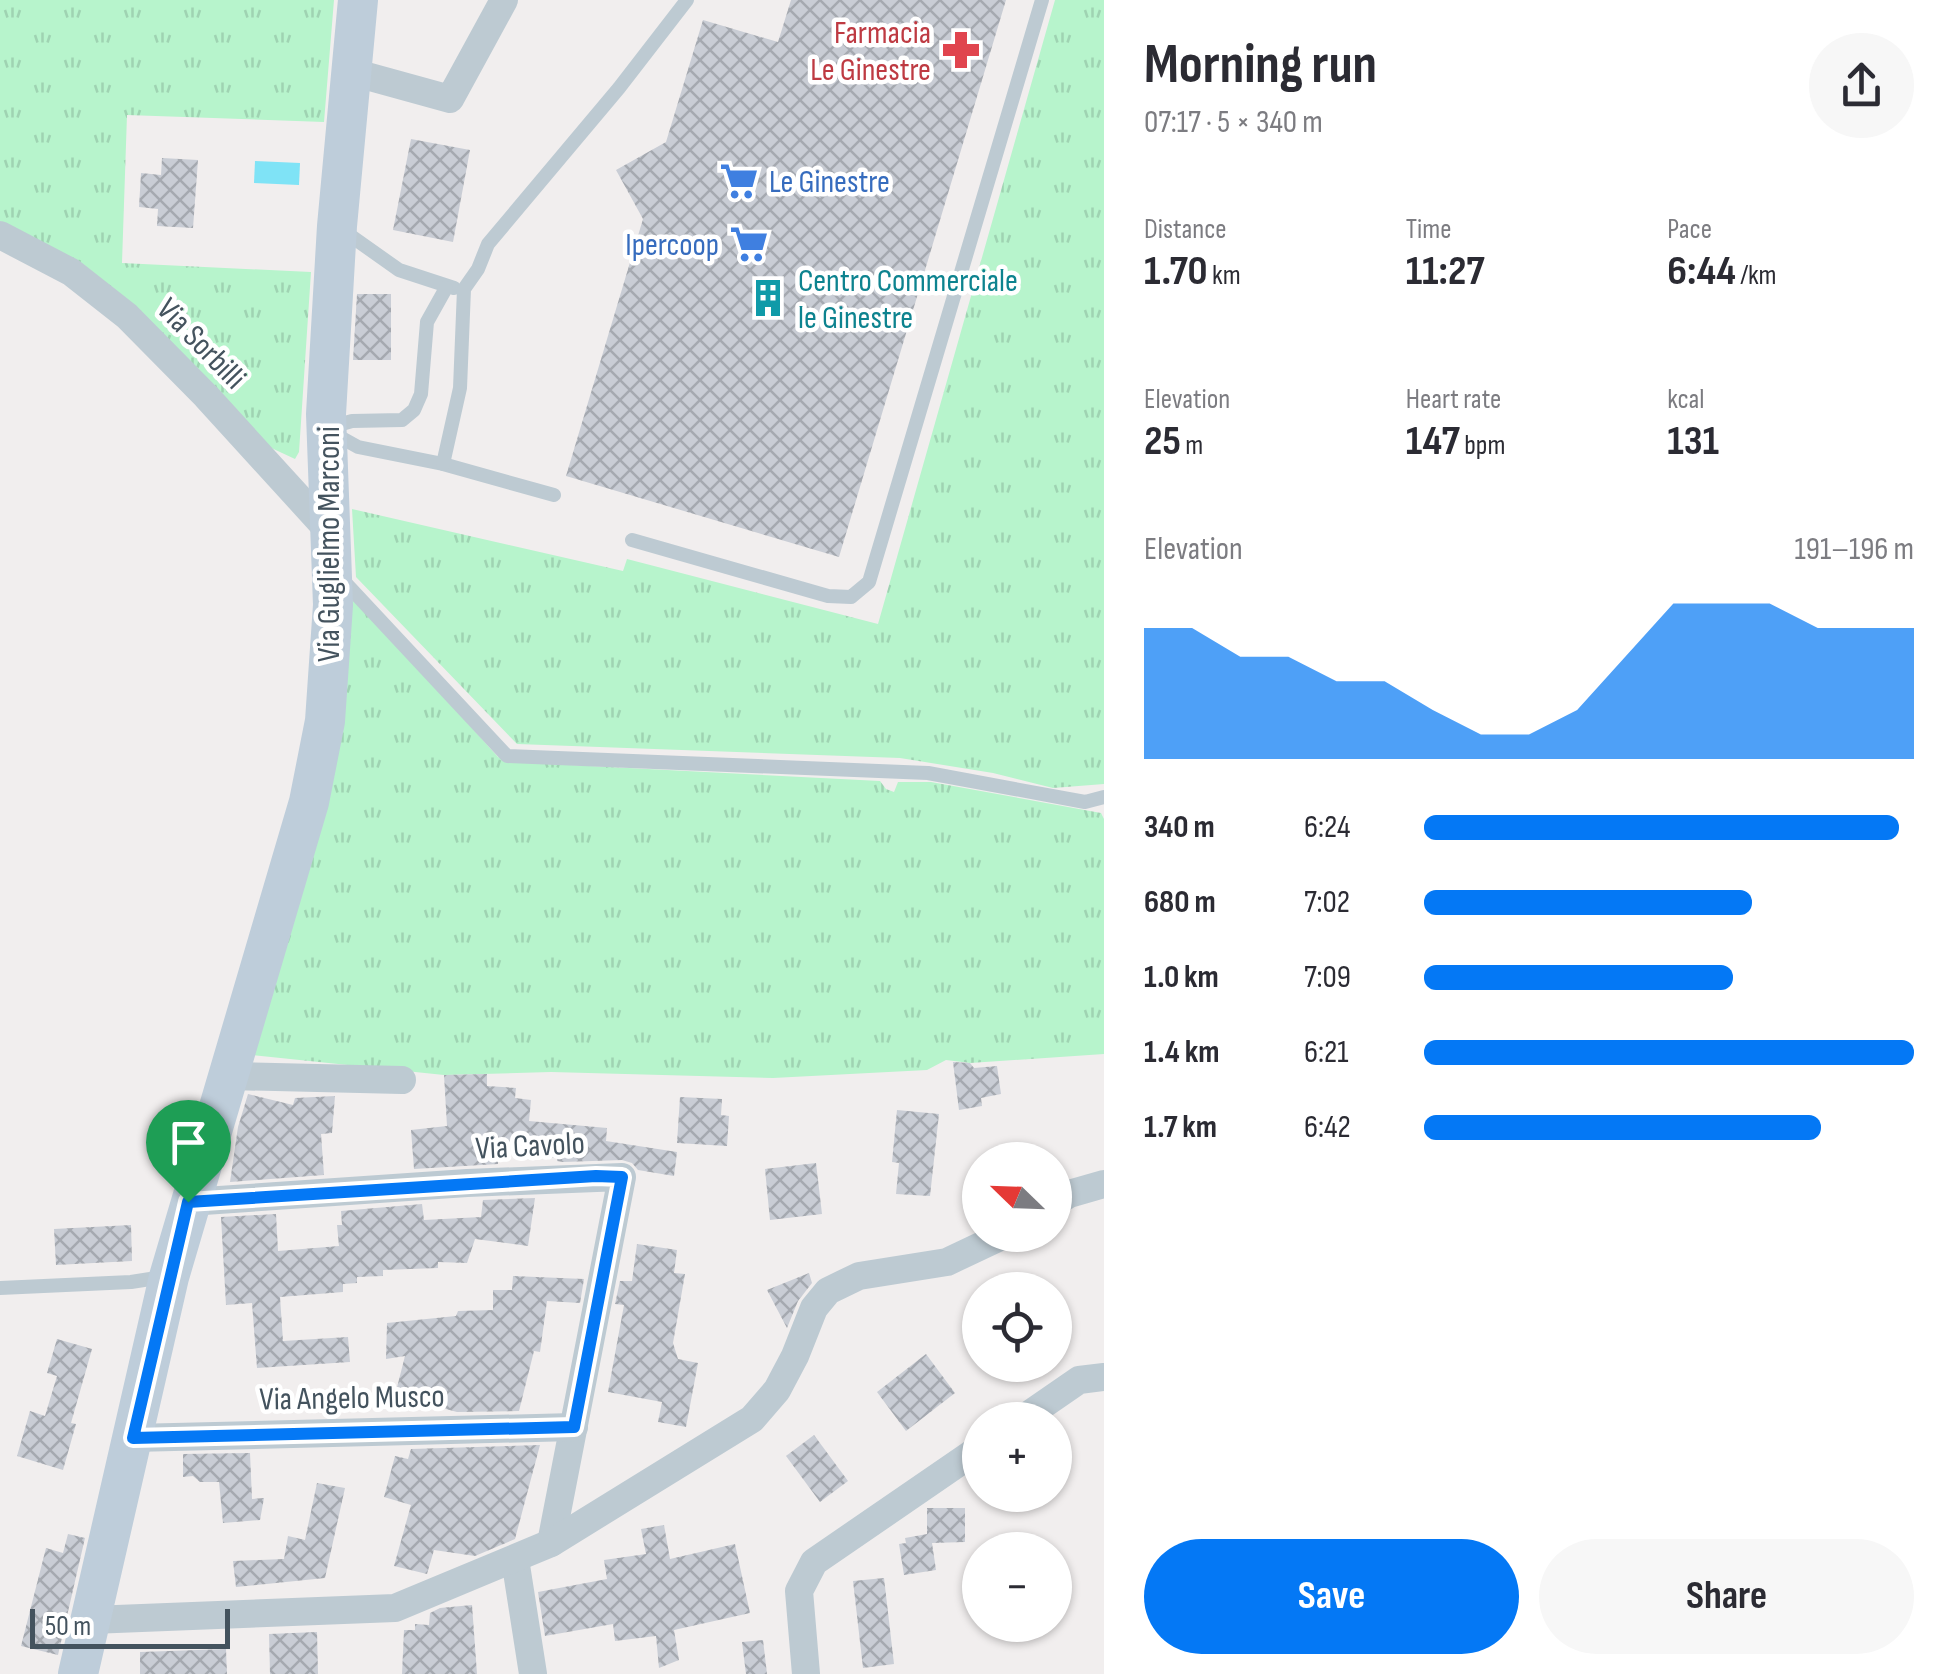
<!DOCTYPE html>
<meta charset="utf-8">
<style>
body{margin:0;font-family:"Sofia Sans Condensed",sans-serif;background:#f7f7f7;color:#2b2b33;height:100vh;display:flex;flex-direction:column;font-size:38px;white-space:nowrap}
*{box-sizing:border-box;margin:0}
p{font-size:32px;color:#7c7c81}
.icon{flex:none;width:55px;height:55px;fill:none;stroke:currentColor;stroke-width:2;stroke-linecap:round;stroke-linejoin:round}
.map{position:relative;flex:1;overflow:hidden}
.panel{display:flex;flex-direction:column;background:#fff;width:850px}
.panel>*{flex:none}
.needle{width:65px;rotate:293deg}
.controls{position:absolute;left:962px;top:1142px;display:grid;gap:20px}
.controls a{display:grid;place-items:center;width:110px;height:110px;border-radius:50%;background:#fff;box-shadow:0 2px 8px #0004;font-size:50px}
.scale{position:absolute;left:30px;bottom:25px;width:200px;box-sizing:border-box;padding-left:10px;border:5px solid #44535e;border-top:0;font-size:28px;line-height:35px;white-space:nowrap;color:#44535e;-webkit-text-stroke:8px #fff;paint-order:stroke}
.pin{position:absolute;display:grid;place-items:center;width:85px;height:85px;color:#fff;margin:-102px -42px;border-radius:50% 50% 50% 0;rotate:-45deg;box-shadow:0 0 10px #0007}
.pin .icon{rotate:45deg}
.round{display:grid;place-items:center;flex:none;width:105px;height:105px;border-radius:52px;background:#f7f7f7}
.head{display:flex;align-items:center;justify-content:space-between;height:170px;padding:0 40px}
h1{font-size:55px;font-weight:700;line-height:75px}
.metrics{display:grid;grid-template-columns:repeat(3,1fr);gap:15px;height:170px;padding:10px 40px}
.metrics div{display:grid;align-content:center}
.metrics b{font-size:42px;font-weight:700}
.metrics small{font-size:28px;font-weight:400}
.metrics p{font-size:28px}
.chart{height:280px;padding:20px 40px}
.chart p{display:flex;justify-content:space-between}
.chart svg{width:100%;height:180px;margin-top:10px;fill:#0478f5;opacity:.7}
.primary-button{display:flex;gap:20px;margin-top:auto;padding:20px 40px}
.primary-button a{flex:1;height:115px;border-radius:60px;background:#0478f5;color:#fff;font-size:40px;font-weight:700;line-height:115px;text-align:center}
.primary-button a+a{background:#f7f7f7;color:#2b2b33}
ul{padding:0 40px;list-style:none;font-size:32px}
li{display:grid;grid-template-columns:160px 120px 1fr;align-items:center;height:75px}
li i{height:25px;border-radius:12px;background:#0478f5}
main{display:flex;flex:1;min-height:0}
.map>svg:first-child{display:block}
.grass{fill:url(#grass-tufts)}
.water{fill:#7fe3f6}
.building{fill:url(#building-cross-hatch)}
.lines{fill:none;stroke-linecap:round;stroke-linejoin:round}
.lane{stroke:#bdcad2;stroke-width:14}
.street{stroke:#bdcad2;stroke-width:28}
.secondary{stroke:#becdda;stroke-width:40}
.route-casing{stroke:#fff;stroke-width:20}
.route{stroke:#0478f5;stroke-width:12}
.labels{text-anchor:middle;stroke-width:9;stroke-linejoin:round;paint-order:stroke}
.health-label{font-size:32px;fill:#be3a42;stroke:#fff;text-anchor:end}
.shop-label{font-size:32px;fill:#366cbe;stroke:#fff;text-anchor:start}
.culture-label{font-size:32px;fill:#0d838f;stroke:#fff;text-anchor:start}
.street-label{font-size:32px;fill:#44535e;stroke:#fff}
</style>
<main>
<div class="map">
<svg width="1104" height="1674" viewBox="0 0 1104 1674">
<defs>
<pattern id="grass-tufts" width="24" height="20" patternUnits="userSpaceOnUse" patternTransform="scale(2.5)"><rect width="24" height="20" fill="#b7f4cc"/><path d="M3 7l-1-3M5 7V3M7 7l1-3M15 17l-1-3M17 17v-4M19 17l1-3" fill="none" stroke="#9fd3b2"/></pattern>
<pattern id="building-cross-hatch" width="8" height="8" patternUnits="userSpaceOnUse" patternTransform="scale(2.5)"><rect width="8" height="8" fill="#c9cdd5"/><path d="M0 0l8 8M0 8l8-8" fill="none" stroke="#a5a9b0"/></pattern>
</defs>
<rect width="100%" height="100%" fill="#f1eeee"/>
<!-- grass -->
<g class="grass">
<polygon points="0,0 334,0 324,122 127,115 122,263 311,272 299,452 295,459 267,446 53,250 0,221"/>
<polygon points="1055,0 1104,0 1104,784 1053,788 993,773 900,758 517,744 356,577 352,509 623,571 627,559 878,624"/>
<polygon points="350,599 360,603 498,757 512,762 880,781 886,789 894,792 898,782 931,782 1101,813 1104,819 1104,1054 970,1063 946,1060 927,1070 773,1078 551,1072 444,1075 252,1055"/>
</g>
<!-- water -->
<polygon class="water" points="255,161 300,163 299,185 254,183"/>
<!-- building -->
<g class="building">
<polygon points="791,0 1006,0 839,557 566,476 643,219 616,170 666,142 703,20 778,42"/>
<polygon points="411,139 470,150 453,242 393,230"/>
<polygon points="162,158 198,160 193,228 157,226 158,209 139,207 141,173 161,175"/>
<polygon points="357,294 391,294 391,360 353,360"/>
<polygon points="953,1062 970,1063 974,1068 997,1066 1001,1094 981,1098 982,1106 959,1110"/>
<polygon points="487,1074 487,1086 516,1088 515,1098 531,1100 529,1121 607,1128 606,1141 677,1152 674,1176 638,1170 632,1163 622,1160 563,1162 557,1161 557,1158 498,1152 498,1164 414,1169 411,1130 447,1126 444,1075"/>
<polygon points="248,1094 293,1105 295,1098 335,1096 332,1133 321,1134 324,1175 230,1182 238,1127"/>
<polygon points="680,1097 722,1099 721,1115 729,1116 727,1146 677,1143"/>
<polygon points="897,1110 939,1114 930,1196 896,1194 899,1163 892,1162"/>
<polygon points="816,1163 822,1214 770,1220 765,1169"/>
<polygon points="535,1198 528,1246 475,1239 467,1263 438,1262 438,1268 383,1270 383,1276 357,1277 357,1283 343,1284 343,1292 280,1297 283,1341 348,1337 350,1362 257,1368 252,1303 226,1305 221,1217 276,1214 278,1251 339,1246 337,1225 342,1225 341,1211 422,1204 424,1220 481,1217 483,1200"/>
<polygon points="131,1225 132,1261 56,1265 54,1229"/>
<polygon points="637,1244 677,1250 674,1273 685,1274 673,1343 678,1359 698,1363 686,1427 658,1422 662,1402 608,1392 624,1305 615,1304 620,1281 632,1281"/>
<polygon points="809,1273 812,1283 798,1301 787,1328 767,1290"/>
<polygon points="513,1276 584,1279 580,1303 547,1301 540,1352 534,1351 519,1411 457,1412 431,1405 393,1403 405,1356 386,1359 387,1323 456,1316 458,1311 493,1310 493,1290 512,1290"/>
<polygon points="57,1339 92,1349 71,1423 76,1424 63,1470 17,1456 30,1411 45,1416 57,1376 47,1373"/>
<polygon points="926,1354 955,1393 906,1431 877,1392"/>
<polygon points="814,1435 848,1481 820,1502 786,1456"/>
<polygon points="540,1445 515,1539 475,1556 434,1550 427,1574 394,1566 411,1505 384,1497 395,1456 408,1459 411,1449"/>
<polygon points="250,1453 252,1499 264,1498 260,1520 223,1523 219,1482 200,1482 193,1476 183,1477 183,1454"/>
<polygon points="317,1483 345,1488 325,1578 236,1587 233,1561 284,1559 288,1536 305,1540"/>
<polygon points="927,1508 965,1508 965,1542 932,1543 936,1570 904,1575 899,1544 906,1543 905,1538 927,1534"/>
<polygon points="664,1525 670,1559 735,1544 750,1613 674,1630 679,1660 659,1668 656,1636 615,1641 613,1624 545,1636 538,1592 607,1579 604,1560 646,1554 641,1529"/>
<polygon points="68,1534 85,1538 58,1655 21,1646 46,1548 63,1553"/>
<polygon points="884,1578 894,1664 863,1668 853,1581"/>
<polygon points="472,1605 477,1674 402,1674 404,1630 415,1630 415,1624 429,1625 430,1613 440,1608"/>
<polygon points="317,1632 318,1674 270,1674 269,1634"/>
<polygon points="763,1640 767,1674 746,1674 742,1642"/>
<polygon points="226,1649 227,1674 140,1674 140,1652"/>
</g>
<g class="lines">
<!-- lane -->
<g class="lane">
<polyline points="341,229 399,270 454,288"/>
<polyline points="328,428 352,421 402,420 414,410 421,394 427,322 446,288"/>
<polyline points="331,432 358,447 443,464 554,495"/>
<polyline points="443,464 460,388 464,289 478,269 488,244 619,88 687,0"/>
<polyline points="632,540 828,596 851,597 869,582 1042,0"/>
<polyline points="339,576 507,756 928,773 1085,802 1104,797"/>
<polyline points="0,1288 131,1282 163,1277"/>
</g>
<!-- street -->
<g class="street">
<polyline points="352,72 450,99 504,0"/>
<polyline points="0,235 71,272 127,316 206,396 329,531"/>
<polyline points="229,1076 402,1080"/>
<polyline points="189,1202 467,1183 622,1177 551,1543"/>
<polyline points="1055,1203 1069,1194 1104,1184"/>
<polyline points="1021,1420 1079,1380 1104,1377"/>
<polyline points="133,1438 574,1427"/>
<polyline points="515,1559 533,1674"/>
<polyline points="91,1620 395,1608 551,1543 752,1419 777,1390 795,1356 814,1308 828,1291 859,1276 947,1262 1004,1235"/>
<polyline points="806,1674 799,1591 814,1562 980,1448"/>
</g>
<!-- secondary -->
<polyline class="secondary" points="78,1674 169,1277 309,802 325,721 333,605 326,414 337,226 358,0"/>
</g>
<g class="lines">
<!-- route casing -->
<g class="route-casing">
<polygon id="route" points="596,1176 622,1177 574,1427 133,1438 188,1202"/>
</g>
<!-- route -->
<use href="#route" class="route"/>
</g>
<!-- icons -->
<defs>
<g id="pharmacy-bare" transform="scale(3)"><path d="M-2-6h4v4h4v4h-4v4h-4v-4h-4v-4h4Z" fill="#e0444e" stroke="#fff" stroke-width="2.5" paint-order="stroke"/></g>
<g id="supermarket-bare" transform="scale(3)"><path d="M-6-5.5h2.5l.6 2H6L4.5 2H-2.5L-4.4-4H-6ZM-1.5 3.2a1.3 1.3 0 1 0 .1 0ZM3 3.2a1.3 1.3 0 1 0 .1 0Z" fill="#3f7fe0" stroke="#fff" stroke-width="2.5" paint-order="stroke"/></g>
<g id="building-bare" transform="scale(3)"><path d="M-4-6H4V6H1V3H-1V6H-4ZM-2.5-4.3h1.7v1.8h-1.7ZM.8-4.3h1.7v1.8H.8ZM-2.5-1h1.7V.8h-1.7ZM.8-1h1.7V.8H.8Z" fill="#0f9aa8" stroke="#fff" stroke-width="2.5" paint-order="stroke"/></g>
</defs>
<g fill-rule="evenodd">
<use href="#pharmacy-bare" x="961" y="50"/>
<use href="#supermarket-bare" x="739" y="181"/>
<use href="#supermarket-bare" x="749" y="244"/>
<use href="#building-bare" x="768" y="298"/>
</g>
<g class="labels">
<!-- health labels -->
<g class="health-label">
<text x="931" y="43">Farmacia<tspan x="931" dy="37">Le Ginestre</tspan></text>
</g>
<!-- shop labels -->
<g class="shop-label">
<text x="769" y="192">Le Ginestre</text>
<text x="719" y="255" text-anchor="end">Ipercoop</text>
</g>
<!-- culture labels -->
<g class="culture-label">
<text x="798" y="291">Centro Commerciale<tspan x="798" dy="37">le Ginestre</tspan></text>
</g>
<!-- street labels -->
<g class="street-label">
<text transform="translate(202 343) rotate(46)" y="11">Via Sorbilli</text>
<text transform="translate(328 544) rotate(-90)" y="11">Via Guglielmo Marconi</text>
<text transform="translate(530 1145) rotate(-3)" y="11">Via Cavolo</text>
<text transform="translate(352 1397) rotate(-1)" y="11">Via Angelo Musco</text>
</g>
</g>
</svg>
<div class="controls">
<a><svg class="needle" viewBox="-14 -14 28 28"><path d="M0-13l5 13h-10z" fill="#e53935"/><path d="M0 13l5-13h-10z" fill="#7c7c81"/></svg></a>
<a><svg class="icon" aria-label="locate" viewBox="0 0 24 24"><circle cx="12" cy="12" r="6"/><path d="M12 2v4M12 18v4M2 12h4M18 12h4"/></svg></a>
<a>+</a>
<a>−</a>
</div>
<div class="scale">50 m</div>
<div class="pin" style="left:188px;top:1202px;background:#1e9e55"><svg class="icon" aria-label="arrive" viewBox="0 0 24 24"><path d="M6 21V4h12l-3 4 3 4H6"/></svg></div>
</div>
<section class="panel">
<div class="head"><div><h1>Morning run</h1><p>07:17 · 5 × 340 m</p></div><a class="round"><svg class="icon" aria-label="share" viewBox="0 0 24 24"><path d="M12 15V3M7 8l5-5 5 5M5 13v7h14v-7"/></svg></a></div>
<div class="metrics">
<div><p>Distance</p><b>1.70<small> km</small></b></div>
<div><p>Time</p><b>11:27</b></div>
<div><p>Pace</p><b>6:44<small> /km</small></b></div>
</div>
<div class="metrics">
<div><p>Elevation</p><b>25<small> m</small></b></div>
<div><p>Heart rate</p><b>147<small> bpm</small></b></div>
<div><p>kcal</p><b>131</b></div>
</div>
<div class="chart"><p><span>Elevation</span>191–196 m</p>
<svg viewBox="0 0 160 44" preserveAspectRatio="none"><path d="M0 44V12L10 12L20 19L30 19L40 25L50 25L60 32L70 38L80 38L90 32L100 19L110 6L120 6L130 6L140 12L150 12L160 12V44z"/></svg>
</div>
<ul>
<li><b>340 m</b>6:24<i style="width:97%"></i></li>
<li><b>680 m</b>7:02<i style="width:67%"></i></li>
<li><b>1.0 km</b>7:09<i style="width:63%"></i></li>
<li><b>1.4 km</b>6:21<i style="width:100%"></i></li>
<li><b>1.7 km</b>6:42<i style="width:81%"></i></li>
</ul>
<div class="primary-button"><a>Save</a><a>Share</a></div>
</section>
</main>
